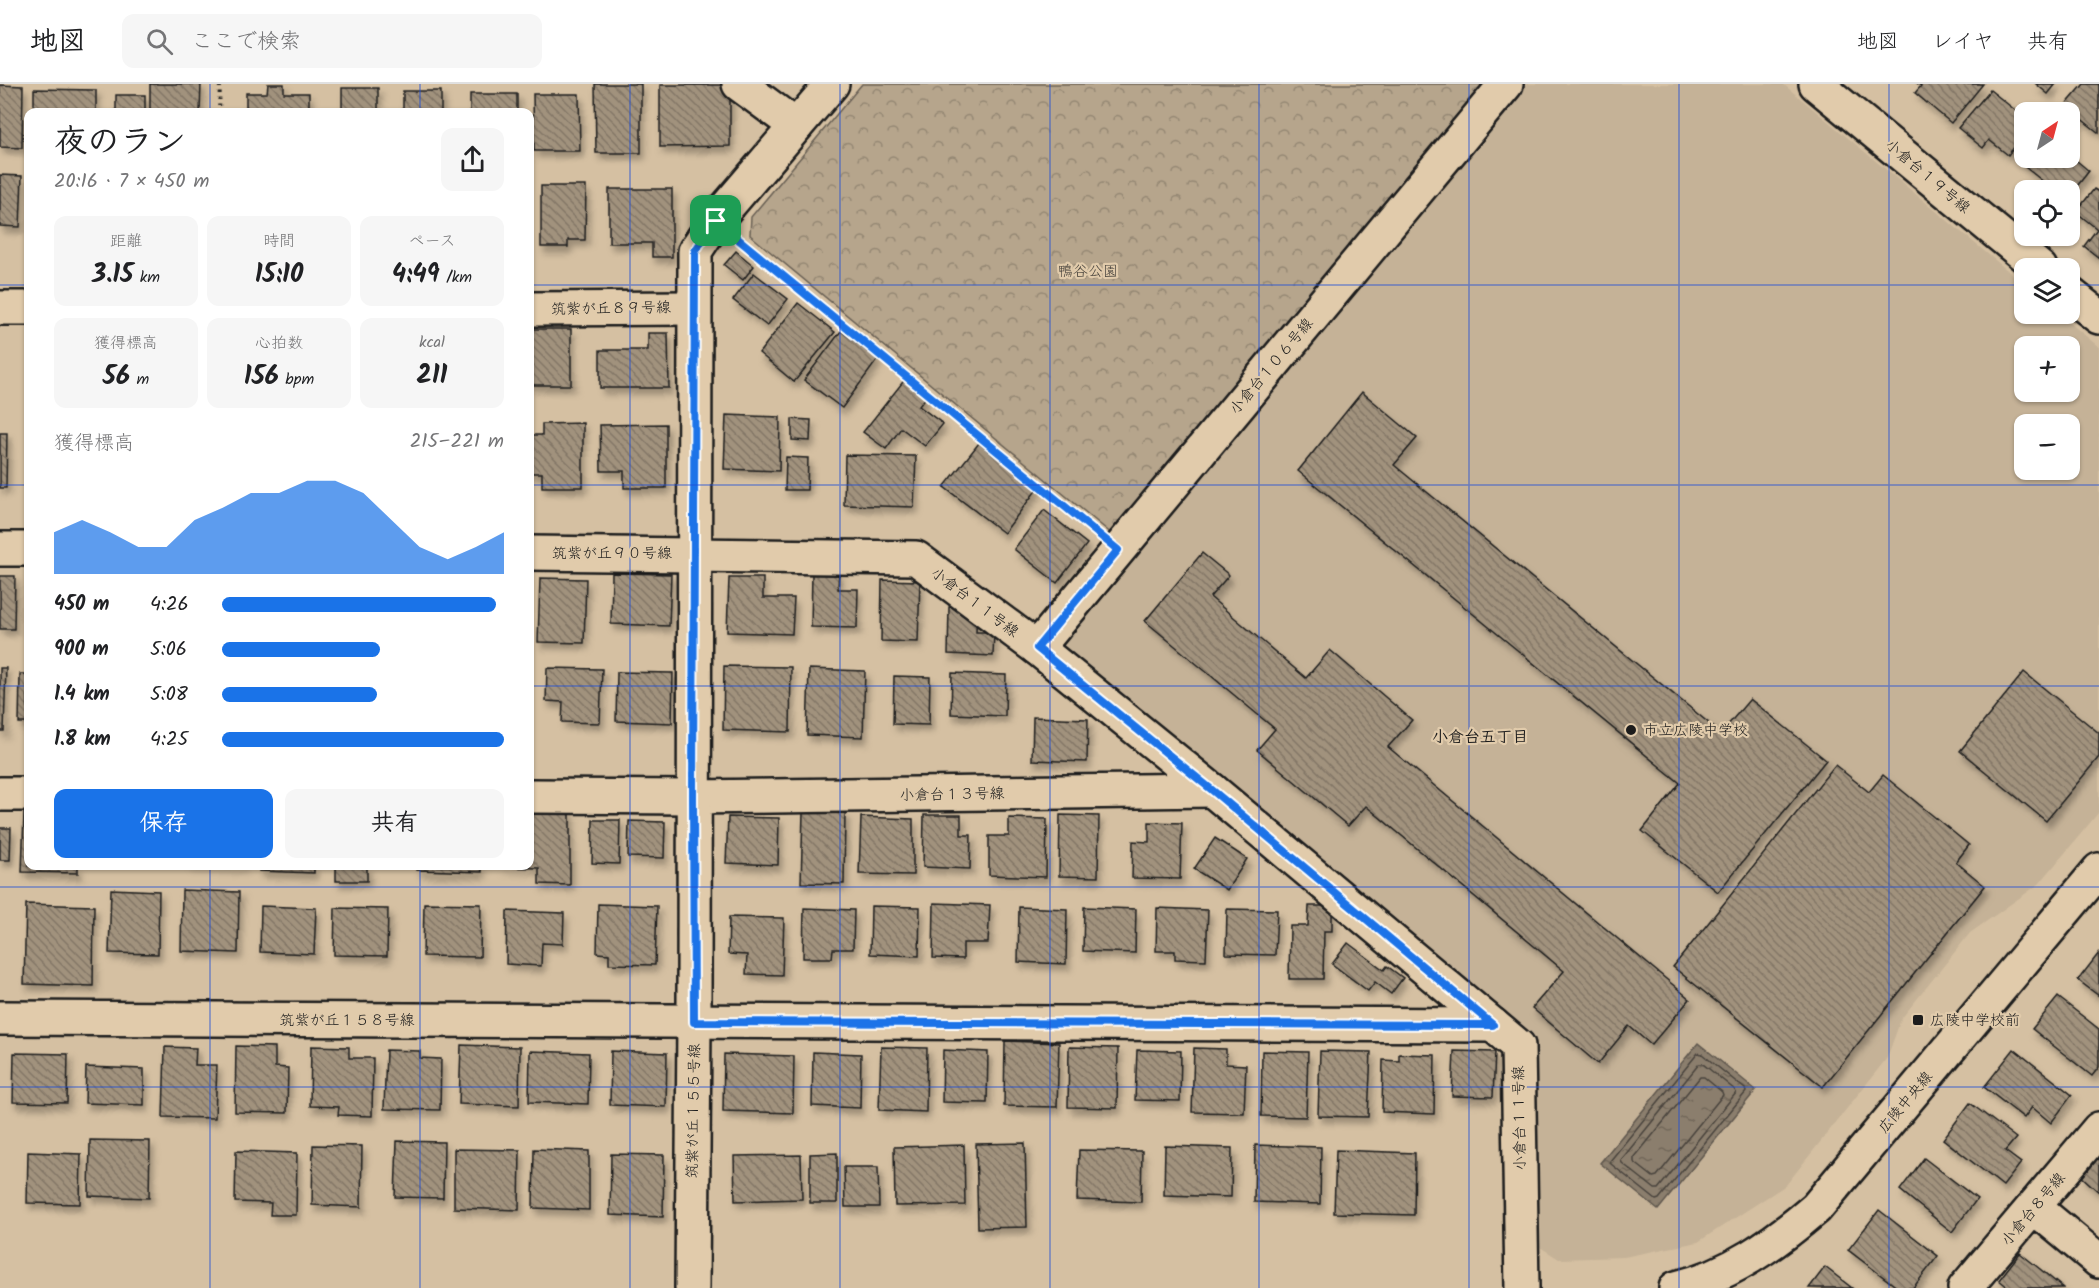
<!DOCTYPE html>
<html lang="ja">
<meta charset="utf-8">
<style>
body{margin:0;font-family:Kalam,"Klee One",sans-serif;background:#f6f6f6;color:#202124;height:100vh;display:flex;flex-direction:column;font-size:22px;white-space:nowrap}
*{box-sizing:border-box;margin:0}
p{font-size:20px;color:#757577}
.icon{flex:none;width:33px;height:33px;fill:none;stroke:currentColor;stroke-width:2;stroke-linecap:round;stroke-linejoin:round}
.map{position:relative;flex:1;overflow:hidden}
.panel{position:absolute;left:24px;top:24px;width:510px;height:762px;display:flex;flex-direction:column;background:#fff;border-radius:12px;box-shadow:0 2px 4px #0004}
.panel>*{flex:none}
.needle{width:39px;rotate:36deg}
.fabs{position:absolute;left:2014px;top:18px;display:grid;gap:12px}
.fabs a{display:grid;place-items:center;width:66px;height:66px;border-radius:12px;background:#fff;box-shadow:0 2px 4px #0004;font-size:30px}
.pin{position:absolute;display:grid;place-items:center;width:51px;height:51px;color:#fff;margin:-26px;border-radius:12px;box-shadow:0 3px 9px #0006}
.round{display:grid;place-items:center;flex:none;width:63px;height:63px;border-radius:12px;background:#f6f6f6}
.summary{display:flex;align-items:center;justify-content:space-between;height:102px;padding:0 30px}
h1{font-size:33px;font-weight:800;line-height:45px}
.metrics{display:grid;grid-template-columns:repeat(3,1fr);gap:9px;height:102px;padding:6px 30px}
.metrics div{display:grid;align-content:center;border-radius:12px;background:#f6f6f6;text-align:center}
.metrics b{font-size:26px;font-weight:800}
.metrics small{font-size:16px;font-weight:400}
.metrics p{font-size:16px}
.chart{height:168px;padding:12px 30px}
.chart p{display:flex;justify-content:space-between}
.chart svg{width:100%;height:108px;margin-top:6px;fill:#1a73e8;opacity:.7}
.cta{display:flex;gap:12px;margin-top:auto;padding:12px 30px}
.cta a{flex:1;height:69px;border-radius:12px;background:#1a73e8;color:#fff;font-size:24px;font-weight:800;line-height:69px;text-align:center}
.cta a+a{background:#f6f6f6;color:#202124}
ul{padding:0 30px;list-style:none;font-size:20px}
li{display:grid;grid-template-columns:96px 72px 1fr;align-items:center;height:45px}
li i{height:15px;border-radius:8px;background:#1a73e8}
header{display:flex;align-items:center;gap:36px;box-sizing:border-box;height:84px;padding:0 30px;background:#fff;border-bottom:2px solid #e0e0e0}
header strong{font-size:28px}
nav{display:flex;gap:33px;margin-inline-start:auto;font-size:21px}
.search{width:420px;height:54px;background:#f6f6f6;display:flex;align-items:center;gap:15px;box-sizing:border-box;padding:0 21px;border-radius:12px;color:#757577;font-size:22px}
.map>svg:first-child{display:block}
.built{fill:#c5b297;fill-rule:evenodd}
.park{fill:url(#park-crowns);stroke:#696054;stroke-width:1.5}
.water{fill:url(#water-ripples);stroke:#5f574d;stroke-width:1.5}
.lines{fill:none;stroke-linecap:round;stroke-linejoin:round}
.shore{stroke:#48433c;stroke-width:1.5}
.building{fill:url(#building-back-hatch);stroke:#1c1c1c;stroke-width:1.5;filter:url(#shadow)}
.minor-casing{stroke:#1c1c1c;stroke-width:38}
.tertiary-casing{stroke:#1c1c1c;stroke-width:38}
.path{stroke:#1c1c1c;stroke-width:4;stroke-dasharray:1.5 4.5;stroke-linecap:butt}
.minor{stroke:#e1cbab;stroke-width:33}
.tertiary{stroke:#e1cbab;stroke-width:33}
.route-casing{stroke:#fff;stroke-width:12}
.route{stroke:#1a73e8;stroke-width:8}
.grid{fill:none;stroke:#1d4ed8;stroke-width:1.5;stroke-opacity:0.55}
.poi-dot{fill:#1c1c1c;stroke:#e1cbab;stroke-width:2}
.labels{text-anchor:middle;stroke-width:4.5;stroke-linejoin:round;paint-order:stroke}
.street-label{font-size:15px;fill:#1c1c1c;stroke:#e1cbab}
.park-label{font-size:15px;fill:#423e38;stroke:#e1cbab}
.poi-label{font-size:15px;fill:#1c1c1c;stroke:#e1cbab;text-anchor:start}
.neighbourhood-label{font-size:16px;font-weight:bold;fill:#1c1c1c;stroke:#e1cbab}
</style>
<header>
<strong>地図</strong>
<div class="search"><svg class="icon" aria-label="search" viewBox="0 0 24 24"><circle cx="10" cy="10" r="6"/><path d="M15 15l6 6"/></svg>ここで検索</div>
<nav><a>地図</a><a>レイヤ</a><a>共有</a></nav>
</header>
<div class="map">
<svg width="2099" height="1204" viewBox="0 0 2099 1204">
<defs>
<pattern id="park-crowns" width="20" height="18" patternUnits="userSpaceOnUse" patternTransform="scale(1.5)"><rect width="20" height="18" fill="#b6a58c"/><path d="M2 6a3 3 0 1 1 6 0M12 15a3 3 0 1 1 6 0" fill="none" stroke="#938672"/></pattern>
<pattern id="water-ripples" width="26" height="14" patternUnits="userSpaceOnUse" patternTransform="scale(1.5)"><rect width="26" height="14" fill="#8b7e6d"/><path d="M2 4q2-2 4 0t4 0M15 11q2-2 4 0t4 0" fill="none" stroke="#716659"/></pattern>
<pattern id="building-back-hatch" width="6" height="6" patternUnits="userSpaceOnUse" patternTransform="scale(1.5)"><rect width="6" height="6" fill="#a1927d"/><path d="M-1 5l2 2M0 0l6 6M5-1l2 2" fill="none" stroke="#827666"/></pattern>
<filter id="shadow"><feDropShadow dx="3.5" dy="6" stdDeviation="3" flood-color="#0004"/></filter>
</defs>
<rect width="100%" height="100%" fill="#d5c0a2"/>
<filter id="ink" filterUnits="userSpaceOnUse"><feTurbulence type="fractalNoise" baseFrequency=".0167" numOctaves="2"/><feDisplacementMap in="SourceGraphic" scale="12" xChannelSelector="R" yChannelSelector="G"/><feConvolveMatrix kernelMatrix="1 2 1 2 8 2 1 2 1" color-interpolation-filters="sRGB"/></filter>
<g filter="url(#ink)">
<!-- built -->
<path class="built" d="M1527,0H1783L2025,201V230H2059L2099,263V728L2039,800L1970,849L1901,935L1887,974L1786,1101L1698,1158L1624,1173L1559,1175L1540,1163L1534,953L1065,563L1069,550ZM2025,262H2070V308H2025ZM2025,340H2070V386H2025Z"/>
<!-- park -->
<polygon class="park" points="862,0 1487,0 1113,451 750,151 751,133"/>
<!-- water -->
<polygon class="water" points="1698,959 1756,1006 1658,1126 1600,1079"/>
<g class="lines">
<!-- shore -->
<g class="shore">
<polygon points="1698,969 1702,970 1745,1005 1746,1008 1659,1115 1656,1116 1611,1080 1610,1077"/>
<polygon points="1699,980 1703,980 1735,1006 1736,1009 1658,1105 1655,1105 1622,1079 1621,1076"/>
<polygon points="1700,993 1704,993 1722,1008 1723,1011 1657,1092 1653,1093 1634,1078 1634,1074"/>
</g>
</g>
<!-- building -->
<g class="building">
<polygon points="150,0 201,0 200,28 150,28"/>
<polygon points="268,0 284,0 284,9 309,9 309,28 246,28 246,9 267,9"/>
<polygon points="595,0 641,0 641,69 596,69"/>
<polygon points="1918,0 1983,0 1951,39 1915,9 1921,2"/>
<polygon points="2036,0 2056,0 2048,10"/>
<polygon points="2084,0 2099,0 2099,49 2065,22"/>
<polygon points="0,1 23,2 22,64 0,63"/>
<polygon points="660,1 730,1 730,62 660,63"/>
<rect x="342" y="4" width="36" height="24"/>
<polygon points="34,5 96,6 96,28 34,28"/>
<polygon points="1990,6 2025,34 2025,50 2008,71 1989,56 1983,64 1958,44"/>
<rect x="403" y="7" width="38" height="21"/>
<rect x="470" y="10" width="47" height="18"/>
<polygon points="533,10 579,10 580,67 534,67"/>
<rect x="116" y="11" width="29" height="17"/>
<polygon points="2070,71 2089,87 2070,111 2070,106 2054,106 2021,80 2026,74 2070,74"/>
<polygon points="0,91 22,92 20,143 0,142"/>
<polygon points="541,102 586,102 585,156 568,156 568,163 541,163"/>
<polygon points="609,105 672,105 672,173 652,173 652,159 609,159"/>
<polygon points="2094,105 2099,108 2099,174 2084,162 2097,145 2076,128"/>
<polygon points="736,167 754,182 743,196 724,181"/>
<polygon points="754,189 788,215 767,242 733,216"/>
<polygon points="798,219 835,248 794,298 759,269"/>
<rect x="530" y="245" width="41" height="56"/>
<polygon points="841,247 878,275 842,324 804,296"/>
<polygon points="648,249 668,249 669,304 600,304 600,266 648,266"/>
<polygon points="906,294 927,312 919,322 943,340 925,362 901,344 886,365 863,348"/>
<polygon points="1362,308 1417,354 1394,381 1721,649 1750,615 1826,676 1718,808 1642,747 1680,699 1298,387"/>
<polygon points="726,331 780,333 779,387 724,385"/>
<polygon points="792,335 811,336 810,357 792,356"/>
<polygon points="583,339 583,403 542,403 542,389 530,389 530,351 542,351 542,340"/>
<polygon points="666,340 666,404 624,404 624,387 601,387 600,341"/>
<polygon points="0,349 7,349 6,404 0,404"/>
<polygon points="979,359 1038,404 1004,449 944,403"/>
<polygon points="845,371 916,372 914,423 844,421"/>
<polygon points="786,373 808,374 807,406 785,406"/>
<polygon points="1044,426 1087,460 1057,499 1014,465"/>
<polygon points="1202,469 1229,491 1210,513 1306,594 1330,566 1412,636 1388,663 1690,915 1651,961 1629,942 1598,980 1532,924 1564,887 1366,722 1348,742 1257,666 1275,645 1145,537"/>
<polygon points="812,488 839,488 838,505 858,505 857,544 811,543"/>
<polygon points="612,489 671,490 669,542 611,540"/>
<polygon points="0,492 15,492 14,545 0,545"/>
<polygon points="540,494 586,495 584,559 538,558"/>
<polygon points="729,494 763,494 763,514 794,514 792,550 727,548"/>
<polygon points="882,496 920,497 918,558 881,557"/>
<polygon points="949,523 977,524 976,548 994,548 993,572 948,570"/>
<polygon points="724,582 791,583 790,648 723,646"/>
<polygon points="0,584 6,584 4,647 0,647"/>
<polygon points="547,584 602,585 600,639 562,638 563,618 546,617"/>
<polygon points="809,585 865,587 863,653 807,651"/>
<polygon points="617,588 673,589 672,639 616,637"/>
<polygon points="2024,588 2099,649 2099,673 2046,737 1960,667"/>
<polygon points="952,589 1006,591 1005,632 951,630"/>
<polygon points="20,590 28,590 28,639 19,639"/>
<polygon points="894,592 930,593 929,641 893,640"/>
<polygon points="1033,633 1088,635 1087,678 1032,676"/>
<polygon points="1835,681 1869,708 1883,691 1969,761 1956,778 1985,802 1823,1003 1673,883"/>
<polygon points="530,725 570,726 570,801 539,800 539,784 501,783 530,782"/>
<polygon points="803,728 845,729 844,800 801,799"/>
<polygon points="24,729 28,729 28,782 78,782 78,789 22,788"/>
<polygon points="924,731 961,731 961,751 971,751 970,785 923,783"/>
<polygon points="1060,731 1099,732 1098,793 1059,792"/>
<polygon points="728,733 779,734 778,781 726,779"/>
<polygon points="861,733 913,735 913,791 859,790"/>
<polygon points="1009,734 1047,735 1046,793 989,791 989,752 1009,752"/>
<polygon points="593,736 620,736 619,780 592,779"/>
<polygon points="629,737 665,738 664,774 628,773"/>
<polygon points="1149,738 1182,739 1180,795 1132,794 1133,757 1149,758"/>
<polygon points="0,744 11,744 10,776 0,776"/>
<polygon points="1215,754 1247,775 1227,806 1194,785"/>
<polygon points="187,782 243,782 243,783"/>
<polygon points="259,782 314,782 314,789 259,787"/>
<rect x="336" y="782" width="31" height="15"/>
<polygon points="417,782 482,782 482,788 417,786"/>
<polygon points="111,805 159,807 158,870 109,869"/>
<polygon points="182,806 239,808 238,869 181,867"/>
<polygon points="424,819 481,820 480,873 423,872"/>
<polygon points="934,819 990,821 988,859 963,859 963,875 933,874"/>
<polygon points="26,820 94,822 93,902 24,900"/>
<polygon points="598,820 657,822 655,881 609,880 609,870 597,869"/>
<polygon points="261,822 316,824 314,870 260,868"/>
<polygon points="871,822 920,823 919,872 870,870"/>
<polygon points="1309,822 1332,822 1332,847 1324,847 1323,895 1289,895 1290,842 1308,842"/>
<polygon points="1019,823 1067,825 1066,880 1018,878"/>
<polygon points="1084,823 1136,825 1135,869 1083,867"/>
<polygon points="335,824 388,825 387,872 334,871"/>
<polygon points="804,824 854,826 853,865 833,865 832,874 803,874"/>
<polygon points="1157,824 1208,826 1206,876 1175,875 1175,867 1156,867"/>
<polygon points="1227,825 1277,826 1275,871 1226,870"/>
<polygon points="507,827 564,829 563,860 542,859 541,882 506,880"/>
<polygon points="729,833 784,834 782,891 746,890 747,871 728,870"/>
<polygon points="1348,859 1384,886 1387,882 1403,894 1391,910 1375,898 1368,907 1332,880"/>
<polygon points="2099,869 2099,912 2078,896"/>
<polygon points="2058,913 2099,945 2099,983 2092,992 2032,945"/>
<polygon points="1005,957 1059,959 1057,1023 1004,1022"/>
<polygon points="461,961 520,963 519,1022 459,1020"/>
<polygon points="236,962 275,963 275,983 288,984 287,1029 235,1028"/>
<polygon points="311,962 349,963 349,974 373,974 372,1032 338,1031 339,1023 310,1022"/>
<polygon points="165,963 196,964 195,981 217,981 215,1034 163,1033"/>
<polygon points="881,963 927,964 926,1028 879,1026"/>
<polygon points="1069,963 1118,964 1117,1024 1068,1023"/>
<polygon points="1194,964 1226,965 1226,980 1246,981 1244,1029 1192,1028"/>
<polygon points="2014,965 2072,1011 2051,1039 2032,1023 2024,1034 1984,1003"/>
<polygon points="386,966 420,967 420,974 441,975 440,1026 384,1025"/>
<polygon points="943,966 988,968 987,1019 942,1018"/>
<polygon points="1137,966 1181,967 1180,1017 1135,1016"/>
<polygon points="530,967 589,969 588,1020 529,1018"/>
<polygon points="611,967 667,969 666,1023 610,1021"/>
<polygon points="1262,967 1308,968 1306,1033 1261,1032"/>
<polygon points="1320,967 1371,968 1368,1033 1318,1032"/>
<polygon points="1454,967 1495,968 1493,1013 1452,1012"/>
<polygon points="813,968 861,970 860,1024 812,1022"/>
<polygon points="14,969 68,970 67,1019 13,1018"/>
<polygon points="724,970 794,972 793,1029 723,1027"/>
<polygon points="1399,970 1435,971 1434,1030 1382,1028 1383,976 1399,977"/>
<polygon points="86,983 144,985 144,1021 85,1019"/>
<polygon points="1970,1019 2016,1054 2005,1067 2021,1079 2003,1102 1943,1055"/>
<polygon points="90,1056 150,1057 149,1114 89,1112"/>
<polygon points="397,1057 444,1058 443,1114 395,1113"/>
<polygon points="1025,1059 1027,1143 978,1144 976,1060"/>
<polygon points="313,1061 362,1062 361,1123 312,1121"/>
<polygon points="964,1061 965,1121 895,1122 894,1063"/>
<polygon points="1255,1061 1321,1063 1320,1120 1254,1118"/>
<polygon points="1165,1062 1232,1064 1231,1113 1164,1111"/>
<polygon points="454,1065 520,1066 519,1126 454,1124"/>
<polygon points="534,1065 589,1067 589,1126 533,1124"/>
<polygon points="1079,1066 1142,1067 1141,1118 1077,1116"/>
<polygon points="1336,1066 1415,1069 1414,1131 1334,1129"/>
<polygon points="236,1067 297,1069 296,1131 270,1131 271,1119 235,1118"/>
<polygon points="28,1068 81,1070 80,1120 27,1119"/>
<polygon points="837,1069 837,1119 810,1119 810,1070"/>
<polygon points="611,1070 664,1071 663,1133 610,1131"/>
<polygon points="801,1071 802,1115 735,1117 734,1072"/>
<polygon points="2099,1072 2099,1108 2082,1093"/>
<polygon points="1924,1074 1977,1115 1952,1148 1900,1106"/>
<polygon points="844,1083 878,1083 879,1123 845,1123"/>
<polygon points="1879,1126 1938,1172 1913,1204 1898,1204 1848,1166"/>
<polygon points="2020,1169 2045,1189 2063,1204 2009,1204 1999,1196"/>
<polygon points="1825,1183 1852,1204 1809,1204"/>
</g>
<g class="lines">
<!-- minor casing -->
<g class="minor-casing">
<g id="minor">
<polyline points="739,0 796,42"/>
<polyline points="1816,0 2040,184"/>
<polyline points="2070,210 2099,233"/>
<polyline points="0,224 28,224"/>
<polyline points="530,225 693,224"/>
<polyline points="0,465 28,465"/>
<polyline points="530,469 916,474 1037,564 1212,706 1518,962 1522,1204"/>
<polyline points="1037,564 1506,0"/>
<polyline points="0,710 28,710"/>
<polyline points="530,712 693,713 1212,706"/>
<polyline points="0,934 1493,941"/>
<polyline points="2035,1124 2099,1177"/>
<polyline points="692,1204 694,938 695,167 715,137 832,0"/>
<polyline points="1965,1204 2099,1045"/>
</g>
</g>
<!-- tertiary casing -->
<g class="tertiary-casing">
<path id="tertiary" d="M1676,1204C1729,1192 1775,1159 1816,1124L2099,786"/>
</g>
<!-- path -->
<g class="path">
<polyline points="219,28 220,0"/>
<polyline points="744,160 1089,442"/>
</g>
<!-- minor -->
<use href="#minor" class="minor"/>
<!-- tertiary -->
<use href="#tertiary" class="tertiary"/>
</g>
</g>
<g class="lines" filter="url(#ink)">
<!-- route casing -->
<g class="route-casing">
<polygon id="route" points="716,137 1118,466 1037,564 1212,706 1493,941 694,938 693,713 695,167"/>
</g>
<!-- route -->
<use href="#route" class="route"/>
</g>
<!-- grid -->
<path class="grid" d="M210,0V28M420,0V28M630,0V1204M840,0V1204M1050,0V1204M1259,0V1204M1469,0V1204M1679,0V1204M1889,0V1204M0,201H28M530,201H2025M2070,201H2099M0,401H28M530,401H2099M0,602H28M530,602H2099M210,782V1204M420,782V1204M0,803H2099M0,1003H2099"/>
<!-- markers -->
<g class="poi-dot">
<circle cx="1631" cy="646" r="6"/>
<rect x="1912" y="930" width="12" height="12" rx="3"/>
</g>
<g class="labels">
<!-- street labels -->
<g class="street-label">
<text transform="translate(1928 92) rotate(40)" y="5">小倉台１９号線</text>
<text transform="translate(611 224) rotate(-1)" y="5">筑紫が丘８９号線</text>
<text transform="translate(1271 282) rotate(-50)" y="5">小倉台１０６号線</text>
<text x="612" y="474">筑紫が丘９０号線</text>
<text transform="translate(975 518) rotate(37)" y="5">小倉台１１号線</text>
<text transform="translate(952 710) rotate(-1)" y="5">小倉台１３号線</text>
<text x="347" y="941">筑紫が丘１５８号線</text>
<text transform="translate(1905 1018) rotate(-50)" y="5">広陵中央線</text>
<text transform="translate(693 1027) rotate(-89)" y="5">筑紫が丘１５５号線</text>
<text transform="translate(1519 1034) rotate(-91)" y="5">小倉台１１号線</text>
<text transform="translate(2033 1125) rotate(-50)" y="5">小倉台８号線</text>
</g>
<!-- park labels -->
<g class="park-label">
<text x="1088" y="192">鴨谷公園</text>
</g>
<!-- poi labels -->
<g class="poi-label">
<text x="1643" y="651">市立広陵中学校</text>
<text x="1930" y="941">広陵中学校前</text>
</g>
<!-- neighbourhood labels -->
<g class="neighbourhood-label">
<text x="1480" y="658">小倉台五丁目</text>
</g>
</g>
</svg>
<div class="fabs">
<a><svg class="needle" viewBox="-14 -14 28 28"><path d="M0-13l5 13h-10z" fill="#e53935"/><path d="M0 13l5-13h-10z" fill="#757577"/></svg></a>
<a><svg class="icon" aria-label="locate" viewBox="0 0 24 24"><circle cx="12" cy="12" r="6"/><path d="M12 2v4M12 18v4M2 12h4M18 12h4"/></svg></a>
<a><svg class="icon" aria-label="layers" viewBox="0 0 24 24"><path d="M12 4l9 5-9 5-9-5zM3 14l9 5 9-5"/></svg></a>
<a>+</a>
<a>−</a>
</div>
<div class="pin" style="left:716px;top:137px;background:#1e9e55"><svg class="icon" aria-label="arrive" viewBox="0 0 24 24"><path d="M6 21V4h12l-3 4 3 4H6"/></svg></div>
<section class="panel">
<div class="summary"><div><h1>夜のラン</h1><p>20:16 · 7 × 450 m</p></div><a class="round"><svg class="icon" aria-label="share" viewBox="0 0 24 24"><path d="M12 15V3M7 8l5-5 5 5M5 13v7h14v-7"/></svg></a></div>
<div class="metrics">
<div><p>距離</p><b>3.15<small> km</small></b></div>
<div><p>時間</p><b>15:10</b></div>
<div><p>ペース</p><b>4:49<small> /km</small></b></div>
</div>
<div class="metrics">
<div><p>獲得標高</p><b>56<small> m</small></b></div>
<div><p>心拍数</p><b>156<small> bpm</small></b></div>
<div><p>kcal</p><b>211</b></div>
</div>
<div class="chart"><p><span>獲得標高</span>215–221 m</p>
<svg viewBox="0 0 160 44" preserveAspectRatio="none"><path d="M0 44V27L10 22L20 27L30 33L40 33L50 22L60 17L70 11L80 11L90 6L100 6L110 11L120 22L130 33L140 38L150 33L160 27V44z"/></svg>
</div>
<ul>
<li><b>450 m</b>4:26<i style="width:97%"></i></li>
<li><b>900 m</b>5:06<i style="width:56%"></i></li>
<li><b>1.4 km</b>5:08<i style="width:55%"></i></li>
<li><b>1.8 km</b>4:25<i style="width:100%"></i></li>
</ul>
<div class="cta"><a>保存</a><a>共有</a></div>
</section>
</div>
